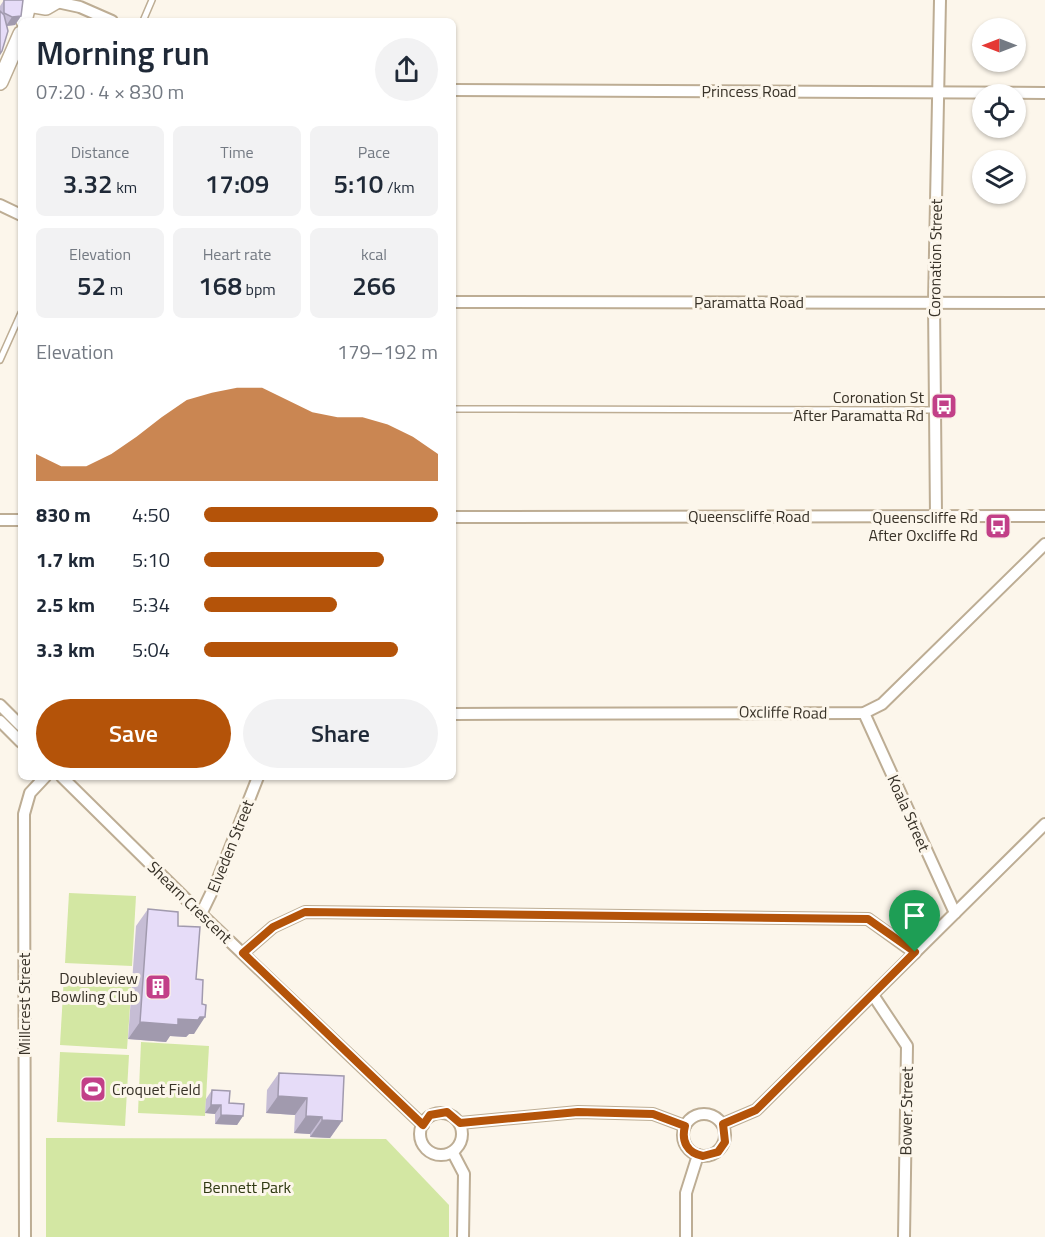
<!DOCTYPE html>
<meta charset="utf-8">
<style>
body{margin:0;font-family:"Titillium Web",sans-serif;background:#f2f2f3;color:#1f2937;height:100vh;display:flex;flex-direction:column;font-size:22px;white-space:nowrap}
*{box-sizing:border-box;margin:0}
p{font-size:20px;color:#747a83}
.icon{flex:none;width:33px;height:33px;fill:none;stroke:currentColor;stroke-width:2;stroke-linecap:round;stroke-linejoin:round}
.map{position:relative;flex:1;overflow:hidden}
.drawer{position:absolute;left:18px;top:18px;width:438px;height:762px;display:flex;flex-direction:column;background:#fff;border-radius:9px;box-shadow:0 2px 4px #0004}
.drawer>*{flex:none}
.needle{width:39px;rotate:270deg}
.tools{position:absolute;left:972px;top:18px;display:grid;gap:12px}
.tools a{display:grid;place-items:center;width:54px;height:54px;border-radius:50%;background:#fff;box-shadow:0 2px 4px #0004;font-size:30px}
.pin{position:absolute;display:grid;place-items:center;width:51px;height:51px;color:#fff;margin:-62px -26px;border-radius:50% 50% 50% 0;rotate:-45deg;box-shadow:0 0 6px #0007}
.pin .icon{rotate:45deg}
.round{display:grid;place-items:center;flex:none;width:63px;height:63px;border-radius:32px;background:#f2f2f3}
.head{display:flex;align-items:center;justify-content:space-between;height:102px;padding:0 18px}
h1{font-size:33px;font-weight:600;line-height:45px}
.metrics{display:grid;grid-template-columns:repeat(3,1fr);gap:9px;height:102px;padding:6px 18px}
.metrics div{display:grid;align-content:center;border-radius:9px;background:#f2f2f3;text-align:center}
.metrics b{font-size:26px;font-weight:600}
.metrics small{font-size:16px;font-weight:400}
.metrics p{font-size:16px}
.chart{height:168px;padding:12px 18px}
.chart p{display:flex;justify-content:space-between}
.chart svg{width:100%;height:108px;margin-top:6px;fill:#b45309;opacity:.7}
.cta{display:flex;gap:12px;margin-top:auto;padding:12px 18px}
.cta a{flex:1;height:69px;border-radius:36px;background:#b45309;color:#fff;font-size:24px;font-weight:600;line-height:69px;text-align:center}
.cta a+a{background:#f2f2f3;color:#1f2937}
ul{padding:0 18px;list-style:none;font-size:20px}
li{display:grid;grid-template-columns:96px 72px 1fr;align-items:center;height:45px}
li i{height:15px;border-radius:8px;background:#b45309}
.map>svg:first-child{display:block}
.green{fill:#d3e7a3}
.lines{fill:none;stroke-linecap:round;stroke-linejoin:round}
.service-casing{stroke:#bdad94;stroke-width:8}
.minor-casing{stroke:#bdad94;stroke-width:14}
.secondary-casing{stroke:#bdad94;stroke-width:18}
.service{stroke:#fff;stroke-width:5}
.minor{stroke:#fff;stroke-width:10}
.secondary{stroke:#fff;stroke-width:15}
.wall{fill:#c6bdd5}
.shaded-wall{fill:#a19aae}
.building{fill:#e6dcf8;stroke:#a19aae;stroke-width:1.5}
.route-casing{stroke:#fff;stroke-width:12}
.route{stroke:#b45309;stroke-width:8}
.labels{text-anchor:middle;stroke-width:6;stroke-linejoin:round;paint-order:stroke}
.street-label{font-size:16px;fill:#383228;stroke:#fcf6eb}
.poi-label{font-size:16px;fill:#383228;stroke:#fcf6eb;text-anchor:end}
.park-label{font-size:16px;fill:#2f3912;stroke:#fcf6eb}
</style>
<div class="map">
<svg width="1045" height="1237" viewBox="0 0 1045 1237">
<rect width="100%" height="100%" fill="#fcf6eb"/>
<!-- green -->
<g class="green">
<polygon points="69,893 136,896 132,966 65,963"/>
<polygon points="64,976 132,979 127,1049 60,1045"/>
<polygon points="141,1042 209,1046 205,1116 138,1113"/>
<polygon points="60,1052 129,1055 125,1126 57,1122"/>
<polygon points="46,1138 386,1139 449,1205 449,1237 46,1237"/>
</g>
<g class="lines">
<!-- service casing -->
<g class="service-casing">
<g id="service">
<polyline points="143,21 152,0"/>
<polyline points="0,360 21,313"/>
<polyline points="453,409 935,410"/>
</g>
</g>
<!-- minor casing -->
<g class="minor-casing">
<g id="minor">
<polyline points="57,2 80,7 112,21"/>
<polyline points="453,90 1045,93"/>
<polyline points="0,205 21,215"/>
<polyline points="453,302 1045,303"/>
<polyline points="936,515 934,303 940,0"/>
<polyline points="453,517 1045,516"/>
<polyline points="0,520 21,520"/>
<polyline points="0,705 21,726"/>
<polyline points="864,713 955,913"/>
<polyline points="453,714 864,713 882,704 1045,544"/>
<polyline points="0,721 21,742"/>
<polyline points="62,777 201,914 423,1125"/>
<polyline points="201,914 217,881 258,777"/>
<polyline points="243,953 273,927 305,912 868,919 915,953"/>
<polyline points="873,995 907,1046 904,1237"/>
<circle cx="441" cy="1134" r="21"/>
<circle cx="704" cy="1135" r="21"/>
<polyline points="460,1123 578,1112 653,1114 685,1126"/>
<polyline points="723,1124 756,1110 1045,824"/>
<polyline points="453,1153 464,1174 463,1237"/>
<polyline points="25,1237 24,814 30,793 45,777"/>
<polyline points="686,1237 686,1193 698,1155"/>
</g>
</g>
<!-- secondary casing -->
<g class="secondary-casing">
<g id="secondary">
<polyline points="29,0 34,5 46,7 58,0"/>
<polyline points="24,21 29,1"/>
<polyline points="0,82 21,34"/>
</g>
</g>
<!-- service -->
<use href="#service" class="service"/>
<!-- minor -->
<use href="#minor" class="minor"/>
<!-- secondary -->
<use href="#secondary" class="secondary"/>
</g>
<!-- wall -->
<g class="wall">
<polygon points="4,0 21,16 15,25 7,26 2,51 0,54 0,6"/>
<polygon points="148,909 178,926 196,979 202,1004 194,1034 189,1034 186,1037 170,1036 166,1042 128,1039 136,926"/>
<polygon points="279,1073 342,1121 330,1138 310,1137 310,1134 294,1133 295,1115 266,1113 267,1090"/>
<polygon points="212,1090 243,1116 237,1125 215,1124 215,1114 205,1113 206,1099"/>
</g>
<!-- shaded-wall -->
<g class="shaded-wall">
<polygon points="21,16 15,25 6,26 12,17"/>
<polygon points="200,1017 205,1017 194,1034 189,1034 186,1037 170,1036 166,1042 128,1039 140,1022"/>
<polygon points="278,1096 307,1098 295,1115 266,1113"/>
<polygon points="211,1105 221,1105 215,1114 205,1113"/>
<polygon points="221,1115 243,1116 237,1125 215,1124"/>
<polygon points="306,1116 322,1117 310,1134 294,1133"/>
<polygon points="322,1120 342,1121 330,1138 310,1137"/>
</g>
<!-- building -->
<g class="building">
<polygon points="4,0 23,0 21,16 12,17 4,13"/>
<polygon points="0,11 4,15 8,31 2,51 0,54"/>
<polygon points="148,909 178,912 178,926 200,927 196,979 203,980 202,1004 206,1005 205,1017 200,1017 198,1020 178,1019 178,1025 140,1022"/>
<polygon points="279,1073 344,1076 342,1121 322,1120 322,1117 306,1116 307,1098 278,1096"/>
<polygon points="212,1090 230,1091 229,1103 244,1104 243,1116 221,1115 221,1105 211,1105"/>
</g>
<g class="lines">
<!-- route casing -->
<g class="route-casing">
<path id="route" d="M305,912L868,919L915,952L756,1110L723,1124L725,1142L718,1152L703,1156C687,1153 681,1141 685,1126L653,1114L578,1112L460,1123L447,1112L430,1115L423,1125L243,953L273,927Z"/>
</g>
<!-- route -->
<use href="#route" class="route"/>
</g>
<!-- icons -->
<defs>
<g id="bus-square" transform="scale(1.35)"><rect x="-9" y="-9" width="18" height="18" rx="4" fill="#c24088" stroke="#fcf6eb"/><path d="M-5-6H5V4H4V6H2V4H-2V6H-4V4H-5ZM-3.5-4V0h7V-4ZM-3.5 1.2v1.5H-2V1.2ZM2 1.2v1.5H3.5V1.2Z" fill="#fff"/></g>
<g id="building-square" transform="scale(1.35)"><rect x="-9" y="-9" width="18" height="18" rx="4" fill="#c24088" stroke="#fcf6eb"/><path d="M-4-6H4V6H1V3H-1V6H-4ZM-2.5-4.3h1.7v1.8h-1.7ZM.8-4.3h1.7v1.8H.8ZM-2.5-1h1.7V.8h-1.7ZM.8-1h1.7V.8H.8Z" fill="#fff"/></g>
<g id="stadium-square" transform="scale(1.35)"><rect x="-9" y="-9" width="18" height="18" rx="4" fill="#c24088" stroke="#fcf6eb"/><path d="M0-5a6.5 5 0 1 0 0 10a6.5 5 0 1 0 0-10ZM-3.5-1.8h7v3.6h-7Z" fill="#fff"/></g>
</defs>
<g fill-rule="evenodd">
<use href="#bus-square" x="944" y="406"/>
<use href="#bus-square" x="998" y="526"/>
<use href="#building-square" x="158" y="987"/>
<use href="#stadium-square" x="93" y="1089"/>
</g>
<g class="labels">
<!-- street labels -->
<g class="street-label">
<text x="749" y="97">Princess Road</text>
<text transform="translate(935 258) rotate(-89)" y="6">Coronation Street</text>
<text x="749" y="308">Paramatta Road</text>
<text x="749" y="522">Queenscliffe Road</text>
<text transform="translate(783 712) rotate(1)" y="6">Oxcliffe Road</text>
<text transform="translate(909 813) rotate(66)" y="6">Koala Street</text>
<text transform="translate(230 846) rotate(-68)" y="6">Elveden Street</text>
<text transform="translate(190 902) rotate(44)" y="6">Shearn Crescent</text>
<text transform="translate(24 1004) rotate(-90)" y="6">Millcrest Street</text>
<text transform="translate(906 1111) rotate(-89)" y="6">Bower Street</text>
</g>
<!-- poi labels -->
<g class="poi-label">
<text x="924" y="403">Coronation St<tspan x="924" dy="18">After Paramatta Rd</tspan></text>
<text x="978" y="523">Queenscliffe Rd<tspan x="978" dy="18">After Oxcliffe Rd</tspan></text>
<text x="138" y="984">Doubleview<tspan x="138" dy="18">Bowling Club</tspan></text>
<text x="112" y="1095" text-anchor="start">Croquet Field</text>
</g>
<!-- park labels -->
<g class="park-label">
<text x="247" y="1193">Bennett Park</text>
</g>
</g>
</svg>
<div class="tools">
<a><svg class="needle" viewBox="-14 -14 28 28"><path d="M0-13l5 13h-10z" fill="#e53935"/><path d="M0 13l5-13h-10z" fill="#747a83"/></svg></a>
<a><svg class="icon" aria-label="locate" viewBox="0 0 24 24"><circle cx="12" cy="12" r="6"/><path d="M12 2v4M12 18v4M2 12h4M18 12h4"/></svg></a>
<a><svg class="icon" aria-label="layers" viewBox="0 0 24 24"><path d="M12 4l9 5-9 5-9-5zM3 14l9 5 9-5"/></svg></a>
</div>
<div class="pin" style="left:915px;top:952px;background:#1e9e55"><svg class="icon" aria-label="arrive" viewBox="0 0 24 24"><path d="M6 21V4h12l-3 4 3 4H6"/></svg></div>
<section class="drawer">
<div class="head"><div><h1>Morning run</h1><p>07:20 · 4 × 830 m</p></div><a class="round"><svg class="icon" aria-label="share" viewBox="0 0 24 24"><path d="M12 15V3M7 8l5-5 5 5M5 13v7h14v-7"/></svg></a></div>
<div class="metrics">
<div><p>Distance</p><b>3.32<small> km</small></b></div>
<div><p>Time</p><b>17:09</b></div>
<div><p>Pace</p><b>5:10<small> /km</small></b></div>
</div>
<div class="metrics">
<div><p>Elevation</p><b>52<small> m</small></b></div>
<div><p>Heart rate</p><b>168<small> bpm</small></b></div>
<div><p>kcal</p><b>266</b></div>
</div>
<div class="chart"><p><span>Elevation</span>179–192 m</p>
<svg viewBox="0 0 160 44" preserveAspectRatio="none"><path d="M0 44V33L10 38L20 38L30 33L40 26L50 18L60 11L70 8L80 6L90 6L100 11L110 16L120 18L130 18L140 21L150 26L160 33V44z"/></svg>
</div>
<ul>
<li><b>830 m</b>4:50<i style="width:100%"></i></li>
<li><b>1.7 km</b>5:10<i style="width:77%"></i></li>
<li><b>2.5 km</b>5:34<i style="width:57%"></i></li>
<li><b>3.3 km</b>5:04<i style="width:83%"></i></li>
</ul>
<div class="cta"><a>Save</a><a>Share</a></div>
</section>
</div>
